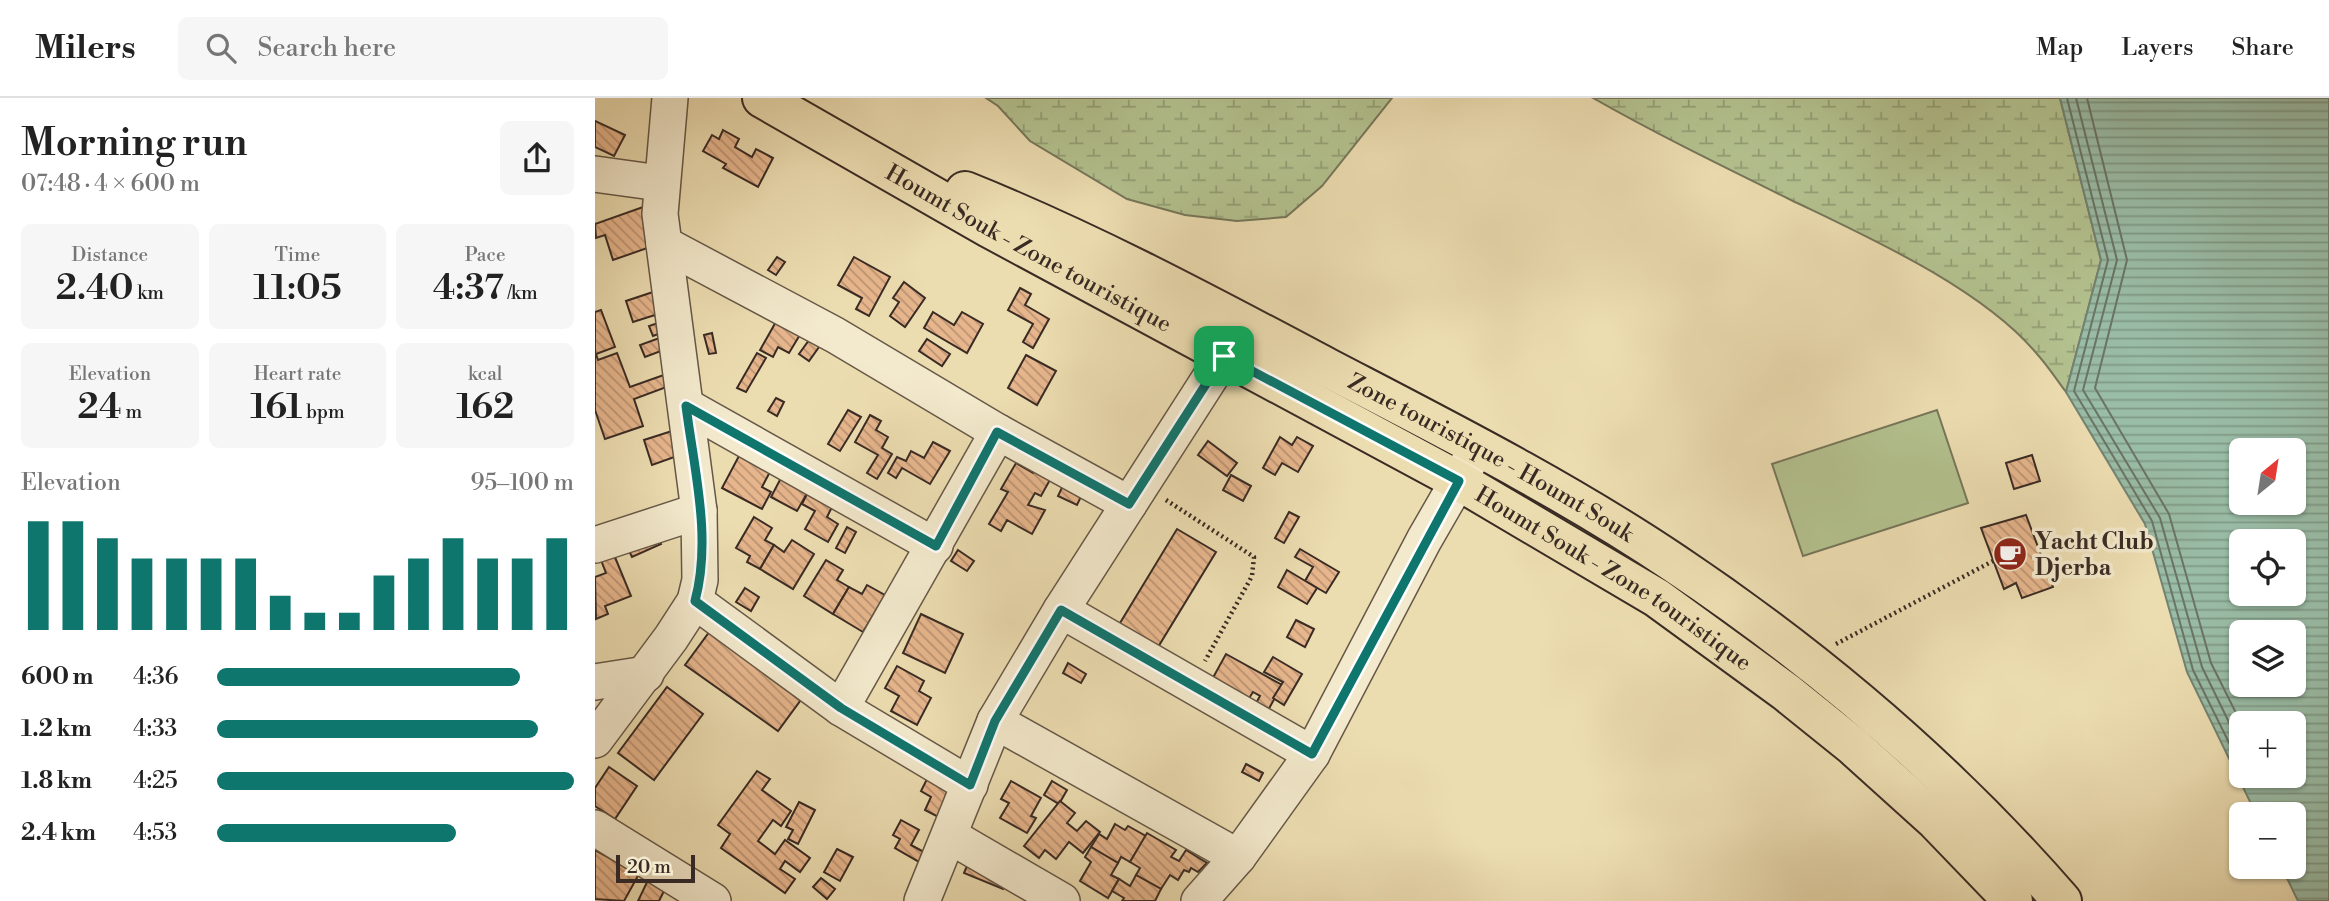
<!DOCTYPE html>
<meta charset="utf-8">
<style>
body{margin:0;font-family:"Libre Bodoni",serif;background:#f6f6f6;color:#222;height:100vh;display:flex;flex-direction:column;font-size:26px;white-space:nowrap}
*{box-sizing:border-box;margin:0}
p{font-size:23px;color:#767676}
.icon{flex:none;width:38px;height:38px;fill:none;stroke:currentColor;stroke-width:2;stroke-linecap:round;stroke-linejoin:round}
.map{position:relative;flex:1;overflow:hidden}
.side{display:flex;flex-direction:column;background:#fff;width:595px}
.side>*{flex:none}
.needle{width:46px;rotate:30deg}
.buttons{position:absolute;left:1634px;top:340px;display:grid;gap:14px}
.buttons a{display:grid;place-items:center;width:77px;height:77px;border-radius:10px;background:#fff;box-shadow:0 2px 5px #0004;font-size:35px}
.scale{position:absolute;left:21px;bottom:18px;width:79px;box-sizing:border-box;padding-left:7px;border:4px solid #392b24;border-top:0;font-size:19px;line-height:24px;white-space:nowrap;color:#392b24;-webkit-text-stroke:5px #f3e9cc;paint-order:stroke}
.pin{position:absolute;display:grid;place-items:center;width:60px;height:60px;color:#fff;margin:-30px;border-radius:14px;box-shadow:0 4px 10px #0006}
.round{display:grid;place-items:center;flex:none;width:74px;height:74px;border-radius:10px;background:#f6f6f6}
.overview{display:flex;align-items:center;justify-content:space-between;height:119px;padding:0 21px}
h1{font-size:38px;font-weight:600;line-height:52px}
.metrics{display:grid;grid-template-columns:repeat(3,1fr);gap:10px;height:119px;padding:7px 21px}
.metrics div{display:grid;align-content:center;border-radius:10px;background:#f6f6f6;text-align:center}
.metrics b{font-size:35px;font-weight:600}
.metrics small{font-size:19px;font-weight:400}
.metrics p{font-size:19px}
.chart{height:196px;padding:14px 21px}
.chart p{display:flex;justify-content:space-between}
.chart svg{width:100%;height:126px;margin-top:7px;stroke:#0f766e;stroke-width:6}
ul{padding:0 21px;list-style:none;font-size:23px}
li{display:grid;grid-template-columns:112px 84px 1fr;align-items:center;height:52px}
li i{height:18px;border-radius:9px;background:#0f766e}
header{display:flex;align-items:center;gap:42px;box-sizing:border-box;height:98px;padding:0 35px;background:#fff;border-bottom:2px solid #e0e0e0}
header strong{font-size:33px}
nav{display:flex;gap:38px;margin-inline-start:auto;font-size:24px}
.search{width:490px;height:63px;background:#f6f6f6;display:flex;align-items:center;gap:18px;box-sizing:border-box;padding:0 24px;border-radius:10px;color:#767676;font-size:26px}
main{display:flex;flex:1;min-height:0}
.map>svg:first-child{display:block}
.wetland{fill:url(#wetland-marsh);stroke:#76765a;stroke-width:2}
.pitch{fill:#b3c28f;stroke:#76765a;stroke-width:2}
.water{fill:url(#water-rules);stroke:#738373;stroke-width:2;fill-rule:evenodd}
.lines{fill:none;stroke-linecap:round;stroke-linejoin:round}
.shore{stroke:#6a7466;stroke-width:2}
.building{fill:url(#building-back-hatch);stroke:#392b24;stroke-width:2}
.minor-casing{stroke:#665847;stroke-width:38}
.major-casing{stroke:#392b24;stroke-width:42}
.path{stroke:#392b24;stroke-width:4.5;stroke-dasharray:2 3.5;stroke-linecap:butt}
.minor{stroke:#f3e9cc;stroke-width:35}
.major{stroke:#ecddb1;stroke-width:38}
.route-casing{stroke:#fff;stroke-width:14}
.route{stroke:#0f766e;stroke-width:9}
.labels{text-anchor:middle;stroke-width:7;stroke-linejoin:round;paint-order:stroke}
.street-label{font-size:23px;fill:#392b24;stroke:#f3e9cc}
.poi-label{font-size:23px;font-weight:bold;fill:#392b24;stroke:#f3e9cc;text-anchor:start}
</style>
<header>
<strong>Milers</strong>
<div class="search"><svg class="icon" aria-label="search" viewBox="0 0 24 24"><circle cx="10" cy="10" r="6"/><path d="M15 15l6 6"/></svg>Search here</div>
<nav><a>Map</a><a>Layers</a><a>Share</a></nav>
</header>
<main>
<section class="side">
<div class="overview"><div><h1>Morning run</h1><p>07:48 · 4 × 600 m</p></div><a class="round"><svg class="icon" aria-label="share" viewBox="0 0 24 24"><path d="M12 15V3M7 8l5-5 5 5M5 13v7h14v-7"/></svg></a></div>
<div class="metrics">
<div><p>Distance</p><b>2.40<small> km</small></b></div>
<div><p>Time</p><b>11:05</b></div>
<div><p>Pace</p><b>4:37<small> /km</small></b></div>
</div>
<div class="metrics">
<div><p>Elevation</p><b>24<small> m</small></b></div>
<div><p>Heart rate</p><b>161<small> bpm</small></b></div>
<div><p>kcal</p><b>162</b></div>
</div>
<div class="chart"><p><span>Elevation</span>95–100 m</p>
<svg viewBox="0 0 160 44" preserveAspectRatio="none"><path d="M5 44V6M15 44V6M25 44V12M35 44V19M45 44V19M55 44V19M65 44V19M75 44V32M85 44V38M95 44V38M105 44V25M115 44V19M125 44V12M135 44V19M145 44V19M155 44V12"/></svg>
</div>
<ul>
<li><b>600 m</b>4:36<i style="width:85%"></i></li>
<li><b>1.2 km</b>4:33<i style="width:90%"></i></li>
<li><b>1.8 km</b>4:25<i style="width:100%"></i></li>
<li><b>2.4 km</b>4:53<i style="width:67%"></i></li>
</ul>
</section>
<div class="map">
<svg width="1734" height="803" viewBox="0 0 1734 803">
<defs>
<pattern id="wetland-marsh" width="20" height="14" patternUnits="userSpaceOnUse" patternTransform="scale(1.75)"><rect width="20" height="14" fill="#b3c28f"/><path d="M1 5h8M5 5V1M11 12h8M15 12V8" fill="none" stroke="#939e75"/></pattern>
<pattern id="water-rules" width="6" height="5" patternUnits="userSpaceOnUse" patternTransform="scale(1.75)"><rect width="6" height="5" fill="#9abda7"/><path d="M0 2.5h6" fill="none" stroke="#7f9a88"/></pattern>
<pattern id="building-back-hatch" width="6" height="6" patternUnits="userSpaceOnUse" patternTransform="scale(1.75)"><rect width="6" height="6" fill="#e7b68d"/><path d="M-1 5l2 2M0 0l6 6M5-1l2 2" fill="none" stroke="#bc9473"/></pattern>
</defs>
<rect width="100%" height="100%" fill="#ecddb1"/>
<filter id="stains"><feTurbulence type="fractalNoise" baseFrequency=".00286" numOctaves="4"/><feColorMatrix values="0 0 0 0 .2 0 0 0 0 .09 0 0 0 0 .02 0 0 0 .5 -.17"/></filter>
<radialGradient id="worn" r=".72"><stop offset=".6" stop-color="#630" stop-opacity="0"/><stop offset="1" stop-color="#630" stop-opacity=".3"/></radialGradient>
<!-- wetland -->
<g class="wetland">
<polygon points="391,0 797,0 727,88 691,119 642,123 590,117 532,101 435,43 403,8"/>
<path d="M998,0H1465L1506,162L1471,294C1461,281 1453,268 1442,256C1387,190 1273,139 1196,102C1129,69 1063,37 998,0Z"/>
</g>
<!-- pitch -->
<polygon class="pitch" points="1342,312 1373,405 1208,458 1177,366"/>
<!-- water -->
<path class="water" d="M1465,0H1734V803H1703L1686,768H1699V716H1661L1592,574L1550,426L1471,294L1506,162ZM1647,352H1699V404H1647ZM1647,443H1699V495H1647ZM1647,534H1699V586H1647ZM1647,625H1699V677H1647Z"/>
<g class="lines">
<!-- shore -->
<g class="shore">
<polyline points="1472,0 1513,162 1479,293 1557,423 1598,572 1647,671"/>
<polyline points="1481,0 1522,162 1488,292 1565,420 1607,569 1647,651"/>
<polyline points="1492,0 1532,162 1500,290 1574,416 1616,565 1647,627"/>
</g>
</g>
<!-- building -->
<g class="building">
<polygon points="0,23 30,37 19,58 0,49"/>
<polygon points="128,32 144,41 140,49 157,59 161,51 178,60 163,89 128,70 131,66 108,53 117,37 124,41"/>
<polygon points="48,109 61,147 18,162 10,137 1,140 0,126"/>
<polygon points="182,159 190,164 181,177 173,172"/>
<polygon points="259,159 295,179 274,218 261,211 267,200 243,187"/>
<polygon points="309,184 330,200 310,229 295,218 304,204 298,200"/>
<polygon points="73,189 86,228 58,238 54,228 63,225 60,217 38,224 31,203"/>
<polygon points="425,190 436,196 430,207 454,221 438,250 428,244 438,226 413,212"/>
<polygon points="6,212 20,249 1,256 3,262 22,255 35,289 80,273 85,284 39,301 48,328 10,341 0,312 0,214"/>
<polygon points="338,214 359,227 367,214 388,226 372,255 329,230"/>
<polygon points="182,222 209,230 194,255 183,249 178,259 165,252"/>
<polygon points="227,224 229,242 214,263 204,256"/>
<polygon points="78,235 82,247 50,259 45,247"/>
<polygon points="117,235 121,255 114,256 109,237"/>
<polygon points="332,241 355,256 347,268 324,253"/>
<polygon points="162,255 171,260 151,294 142,290"/>
<polygon points="431,257 461,273 442,307 413,290"/>
<polygon points="181,300 189,304 182,318 173,313"/>
<polygon points="253,312 266,319 245,353 233,346"/>
<polygon points="275,317 286,323 281,332 293,339 287,350 297,356 282,381 272,375 283,357 260,344"/>
<polygon points="80,332 88,356 57,367 49,342"/>
<polygon points="685,339 697,347 702,339 718,348 703,374 687,365 680,377 668,370"/>
<polygon points="613,343 642,365 632,378 603,357"/>
<polygon points="338,344 355,353 335,386 307,370 301,380 293,375 302,359 311,363 316,353 329,360"/>
<polygon points="145,356 176,372 167,389 176,394 167,411 127,390"/>
<polygon points="1437,357 1445,383 1419,391 1411,365"/>
<polygon points="447,360 462,369 446,398 440,395 433,407 450,412 437,436 412,422 406,433 394,426 413,394 406,391 421,365 438,375"/>
<polygon points="636,377 656,388 648,403 628,392"/>
<polygon points="187,378 215,390 202,413 176,399"/>
<polygon points="472,379 491,388 482,407 463,398"/>
<polygon points="215,390 240,403 232,419 243,426 233,444 210,431 220,413 207,406"/>
<polygon points="694,414 704,419 689,445 680,440"/>
<polygon points="1431,417 1458,489 1427,500 1421,485 1409,491 1386,430"/>
<polygon points="159,419 177,430 170,442 179,447 165,471 152,464 155,458 141,450"/>
<polygon points="252,429 261,434 250,455 241,450"/>
<polygon points="582,431 621,454 560,554 522,530"/>
<polygon points="62,437 66,446 37,459 33,451"/>
<polygon points="197,442 219,456 198,491 165,471 179,447 189,454"/>
<polygon points="705,451 744,474 731,495 710,483 718,469 700,459"/>
<polygon points="17,452 36,498 10,508 13,516 1,521 0,479 11,475 4,457"/>
<polygon points="363,452 379,463 372,473 356,463"/>
<polygon points="231,462 248,472 242,482 254,489 238,516 209,498"/>
<polygon points="692,472 722,490 712,506 683,489"/>
<polygon points="272,487 290,497 268,534 238,516 254,489 267,496"/>
<polygon points="150,490 164,499 156,513 141,504"/>
<polygon points="326,516 368,536 350,575 308,555"/>
<polygon points="701,522 719,531 710,549 692,539"/>
<polygon points="115,533 208,599 183,633 90,567"/>
<polygon points="631,556 687,587 671,616 659,609 665,598 658,594 651,605 615,585"/>
<polygon points="678,559 707,576 689,607 678,600 688,584 669,574"/>
<polygon points="473,565 491,576 486,585 468,575"/>
<polygon points="302,568 329,583 324,593 336,600 322,627 296,613 304,598 290,590"/>
<polygon points="72,589 108,616 59,682 23,655"/>
<polygon points="341,663 372,679 351,723 330,712 336,699 326,693"/>
<polygon points="651,666 668,675 664,683 647,674"/>
<polygon points="14,669 42,688 20,721 0,708 0,690"/>
<polygon points="162,673 175,681 167,692 196,713 186,728 178,722 163,743 180,756 190,742 215,760 205,774 190,763 185,771 200,781 190,795 126,750 135,736 123,727"/>
<polygon points="416,683 446,700 436,718 441,720 432,735 405,720 414,705 406,701"/>
<polygon points="457,683 472,692 464,706 449,697"/>
<polygon points="465,703 480,715 472,725 482,733 491,723 505,734 488,755 474,744 461,761 450,752 444,760 429,748"/>
<polygon points="204,704 220,712 203,746 193,741 198,732 191,729"/>
<polygon points="306,722 324,732 316,747 338,759 333,769 300,750 305,741 298,737"/>
<polygon points="520,726 530,732 533,728 551,738 535,764 526,759 523,765 496,749 504,736 512,741"/>
<polygon points="552,735 581,752 576,759 584,763 591,752 612,765 603,774 596,770 594,774 589,772 583,782 575,777 566,791 541,777 545,770 535,764"/>
<polygon points="496,749 523,765 516,777 524,781 513,800 485,783 496,764 490,759"/>
<polygon points="242,751 258,759 245,783 229,774"/>
<polygon points="0,752 44,776 29,803 0,801"/>
<polygon points="377,756 416,771 408,791 369,775"/>
<polygon points="541,777 566,791 560,803 527,803 529,800 517,793 524,781 535,788"/>
<polygon points="226,780 240,791 232,801 218,789"/>
<polygon points="53,782 70,791 64,803 43,803"/>
</g>
<g class="lines">
<!-- minor casing -->
<g class="minor-casing">
<g id="minor">
<polyline points="0,76 65,85"/>
<polyline points="69,146 240,237 403,334 534,406"/>
<polyline points="91,308 340,448"/>
<polyline points="0,447 104,413"/>
<polyline points="100,503 246,610 375,687"/>
<polyline points="466,512 717,656"/>
<polyline points="0,584 51,576"/>
<polyline points="246,610 403,334"/>
<polyline points="400,623 643,759"/>
<polyline points="0,642 76,540 100,503 105,482 104,413 65,116 75,0"/>
<polyline points="0,730 118,803"/>
<polyline points="355,738 467,803"/>
<polyline points="327,803 400,623 466,512 629,258"/>
<polyline points="604,803 643,759 717,656 829,442 878,357"/>
</g>
</g>
<!-- major casing -->
<g class="major-casing">
<g id="major">
<path id="s1" d="M167,0L394,130L864,383L1062,500L1191,594L1258,648L1341,723L1418,803"/>
<path id="s2" d="M370,93C495,143 614,207 733,270C850,331 969,391 1079,465C1221,560 1355,674 1467,803"/>
</g>
</g>
<!-- path -->
<g class="path">
<polyline points="571,402 659,459 657,478 610,563"/>
<polyline points="1241,546 1398,463"/>
</g>
<!-- minor -->
<use href="#minor" class="minor"/>
<!-- major -->
<use href="#major" class="major"/>
</g>
<g class="lines">
<!-- route casing -->
<g class="route-casing">
<path id="route" d="M629,258L864,383L717,656L466,512L400,623L375,687L246,610L100,503C117,440 99,371 91,308L341,448L402,334L534,406Z"/>
</g>
<!-- route -->
<use href="#route" class="route"/>
</g>
<!-- icons -->
<defs>
<g id="cafe-disc" transform="scale(1.75)"><circle r="9.5" fill="#8f2418" stroke="#f3e9cc"/><path d="M-5.5-4.5H6V0H3Q3 3.5 0 3.5H-2.5Q-5.5 3.5-5.5 0ZM3-3.2v2h1.7v-2ZM-6 4.5H4V6H-6Z" fill="#fff"/></g>
</defs>
<g fill-rule="evenodd">
<use href="#cafe-disc" x="1415" y="456"/>
</g>
<g class="labels">
<!-- street labels -->
<g class="street-label">
<text dy="8" stroke="none"><textPath href="#s1" startOffset="306">Houmt Souk - Zone touristique</textPath></text>
<text dy="8" stroke="none"><textPath href="#s2" startOffset="590">Zone touristique - Houmt Souk</textPath></text>
<text dy="8" stroke="none"><textPath href="#s1" startOffset="978">Houmt Souk - Zone touristique</textPath></text>
</g>
<!-- poi labels -->
<g class="poi-label">
<text x="1440" y="451">Yacht Club<tspan x="1440" dy="26">Djerba</tspan></text>
</g>
</g>
<rect width="100%" height="100%" filter="url(#stains)"/>
<rect width="100%" height="100%" fill="url(#worn)"/>
</svg>
<div class="buttons">
<a><svg class="needle" viewBox="-14 -14 28 28"><path d="M0-13l5 13h-10z" fill="#e53935"/><path d="M0 13l5-13h-10z" fill="#767676"/></svg></a>
<a><svg class="icon" aria-label="locate" viewBox="0 0 24 24"><circle cx="12" cy="12" r="6"/><path d="M12 2v4M12 18v4M2 12h4M18 12h4"/></svg></a>
<a><svg class="icon" aria-label="layers" viewBox="0 0 24 24"><path d="M12 4l9 5-9 5-9-5zM3 14l9 5 9-5"/></svg></a>
<a>+</a>
<a>−</a>
</div>
<div class="scale">20 m</div>
<div class="pin" style="left:629px;top:258px;background:#1e9e55"><svg class="icon" aria-label="arrive" viewBox="0 0 24 24"><path d="M6 21V4h12l-3 4 3 4H6"/></svg></div>
</div>
</main>
